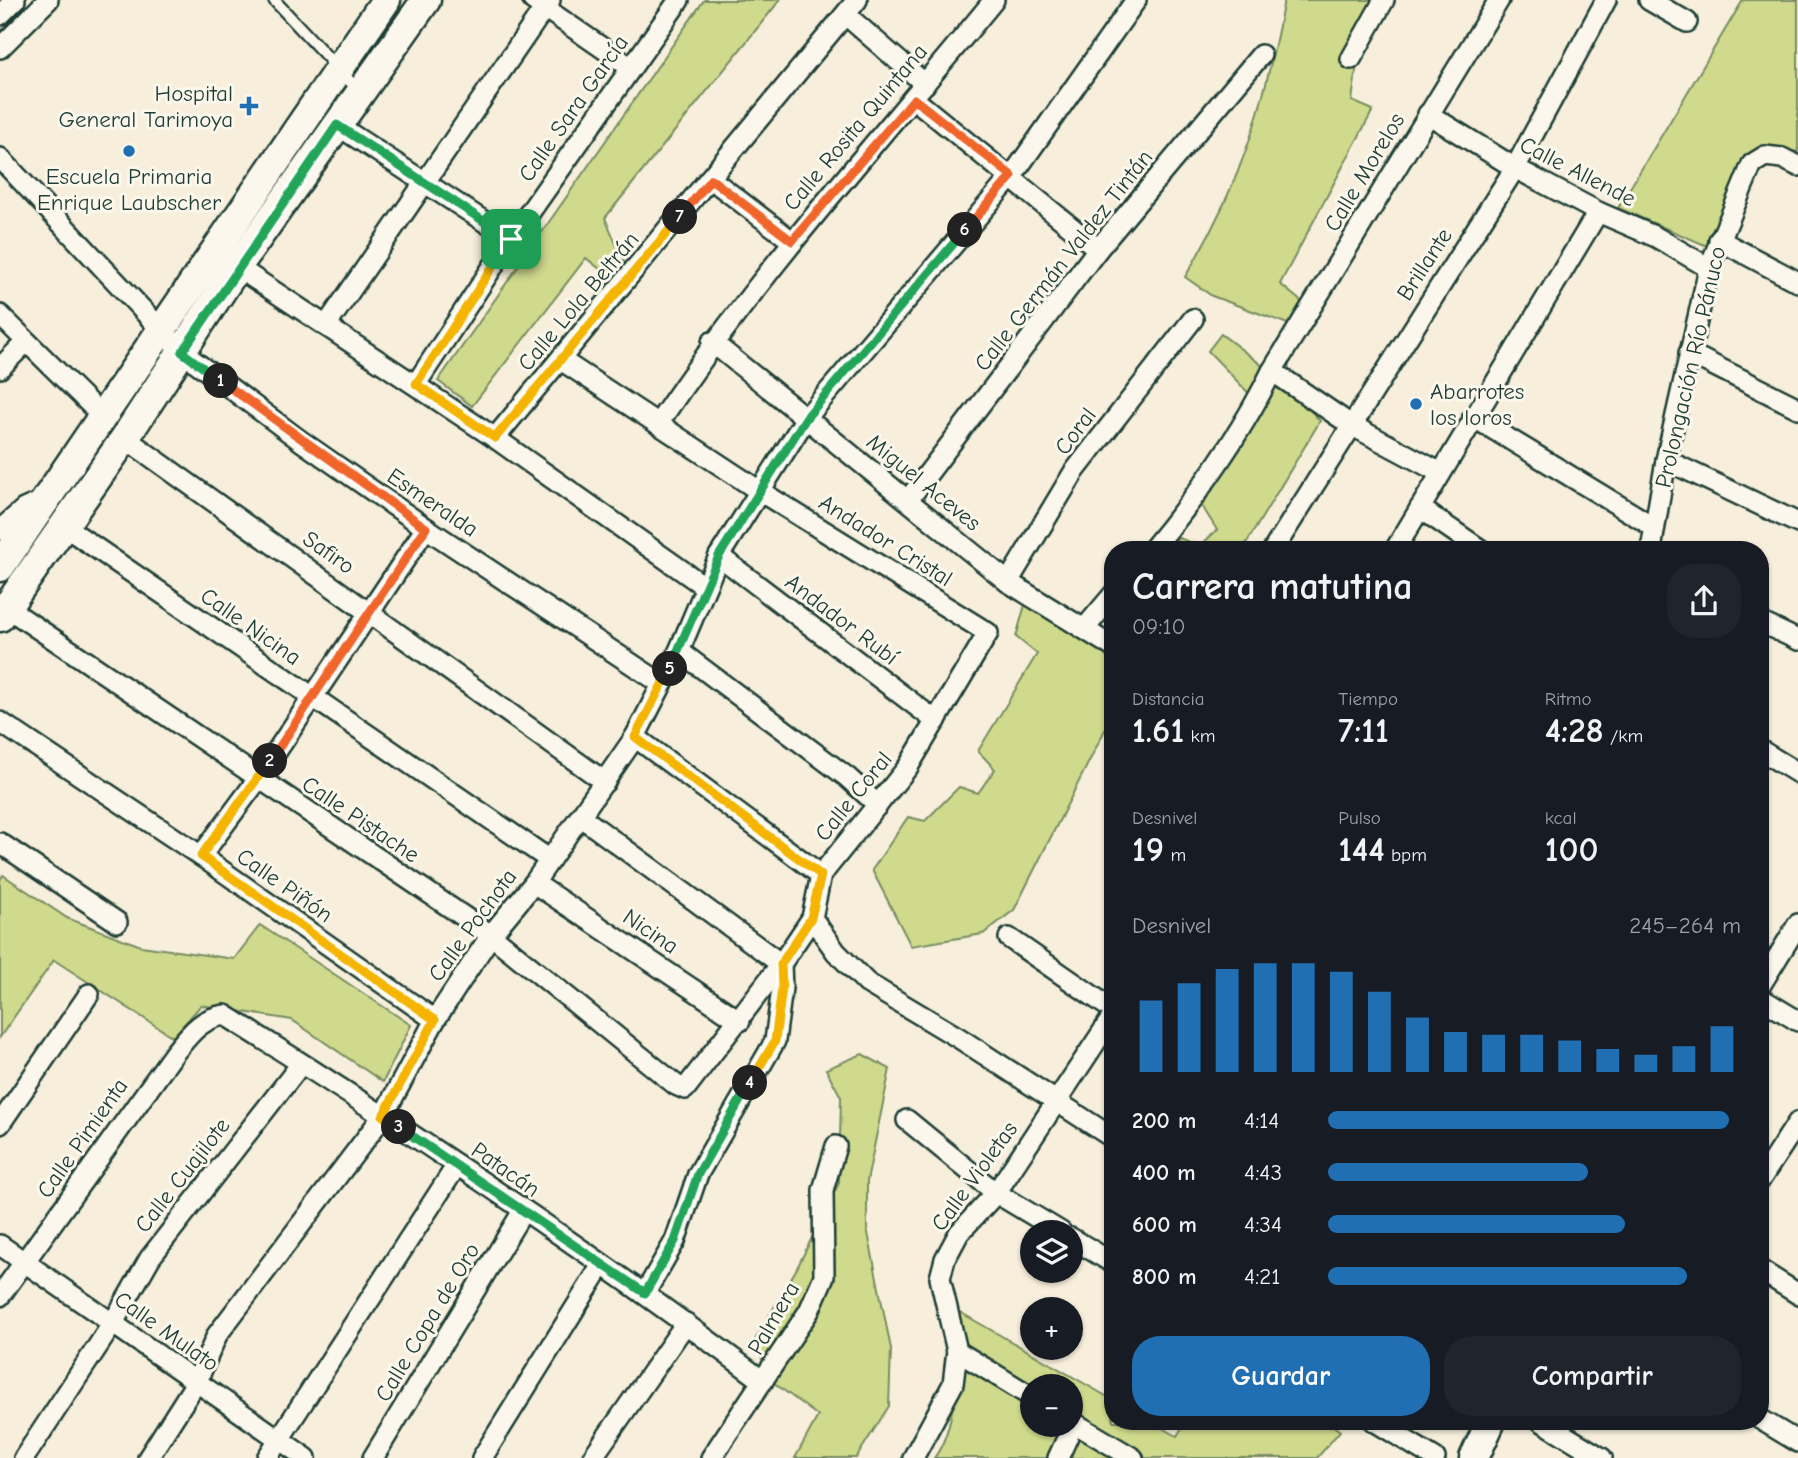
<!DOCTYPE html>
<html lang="es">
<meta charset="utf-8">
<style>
body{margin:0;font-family:"Comic Neue",sans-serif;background:#20242c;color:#f1f3f6;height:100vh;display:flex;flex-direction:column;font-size:26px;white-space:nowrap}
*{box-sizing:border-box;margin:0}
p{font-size:23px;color:#9ea1a6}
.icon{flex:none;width:38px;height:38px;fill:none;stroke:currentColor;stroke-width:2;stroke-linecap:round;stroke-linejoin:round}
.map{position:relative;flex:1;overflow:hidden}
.sheet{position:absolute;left:1104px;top:541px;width:665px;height:889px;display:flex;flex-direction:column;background:#171b24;border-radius:28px;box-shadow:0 2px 5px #0004}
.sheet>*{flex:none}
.controls{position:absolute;left:1020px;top:1220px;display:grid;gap:14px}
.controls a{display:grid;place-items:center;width:63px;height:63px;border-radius:50%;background:#171b24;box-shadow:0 2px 5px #0004;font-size:35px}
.pin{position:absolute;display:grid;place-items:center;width:60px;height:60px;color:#fff;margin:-30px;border-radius:14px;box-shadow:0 4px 10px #0006}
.km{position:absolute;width:35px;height:35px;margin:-18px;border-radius:50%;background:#222;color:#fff;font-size:19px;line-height:35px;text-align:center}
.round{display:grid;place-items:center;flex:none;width:74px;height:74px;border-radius:28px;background:#20242c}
.summary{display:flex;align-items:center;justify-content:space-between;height:119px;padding:0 28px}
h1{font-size:38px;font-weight:700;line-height:52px}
.figures{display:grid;grid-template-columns:repeat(3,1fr);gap:10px;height:119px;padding:7px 28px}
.figures div{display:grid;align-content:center}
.figures b{font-size:35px;font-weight:700}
.figures small{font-size:19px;font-weight:400}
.figures p{font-size:19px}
.chart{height:196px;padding:14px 28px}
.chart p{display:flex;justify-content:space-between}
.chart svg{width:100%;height:126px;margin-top:7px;stroke:#1f6fb2;stroke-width:6}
.action{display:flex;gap:14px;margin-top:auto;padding:14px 28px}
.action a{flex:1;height:80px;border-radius:28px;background:#1f6fb2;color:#fff;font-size:28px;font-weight:700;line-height:80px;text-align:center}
.action a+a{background:#20242c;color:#f1f3f6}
ul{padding:0 28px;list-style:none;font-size:23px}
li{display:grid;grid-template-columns:112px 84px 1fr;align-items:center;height:52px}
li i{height:18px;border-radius:9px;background:#1f6fb2}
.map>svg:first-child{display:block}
.green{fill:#cfda8d;stroke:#778c60;stroke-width:2;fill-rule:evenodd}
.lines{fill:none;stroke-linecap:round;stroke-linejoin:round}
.lane-casing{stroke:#1f3d34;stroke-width:15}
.street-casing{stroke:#1f3d34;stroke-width:24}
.secondary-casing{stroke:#1f3d34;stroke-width:33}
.lane{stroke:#fbf7ec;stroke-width:10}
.street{stroke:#fbf7ec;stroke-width:19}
.secondary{stroke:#fbf7ec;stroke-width:28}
.split-1-casing{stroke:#fff;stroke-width:14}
.split-2-casing{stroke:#fff;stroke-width:14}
.split-3-casing{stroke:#fff;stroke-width:14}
.split-4-casing{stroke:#fff;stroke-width:14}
.split-5-casing{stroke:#fff;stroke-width:14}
.split-6-casing{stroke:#fff;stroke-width:14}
.split-7-casing{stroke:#fff;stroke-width:14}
.split-8-casing{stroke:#fff;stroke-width:14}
.split-1{stroke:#22a559;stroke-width:9}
.split-2{stroke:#f0652b;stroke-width:9}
.split-3{stroke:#f5b400;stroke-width:9}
.split-4{stroke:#22a559;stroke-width:9}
.split-5{stroke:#f5b400;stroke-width:9}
.split-6{stroke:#22a559;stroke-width:9}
.split-7{stroke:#f0652b;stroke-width:9}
.split-8{stroke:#f5b400;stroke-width:9}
.poi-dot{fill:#1f6fb2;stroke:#fbf7ec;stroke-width:2.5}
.labels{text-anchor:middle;stroke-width:6;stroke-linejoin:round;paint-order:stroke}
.poi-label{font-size:23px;fill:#1f3d34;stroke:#fbf7ec;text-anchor:end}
.street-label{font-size:23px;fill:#1f3d34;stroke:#fbf7ec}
</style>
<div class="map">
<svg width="1798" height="1458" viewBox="0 0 1798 1458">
<rect width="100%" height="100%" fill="#f7efdc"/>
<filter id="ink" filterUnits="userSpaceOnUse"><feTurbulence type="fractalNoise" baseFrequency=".0143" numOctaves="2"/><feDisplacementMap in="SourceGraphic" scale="14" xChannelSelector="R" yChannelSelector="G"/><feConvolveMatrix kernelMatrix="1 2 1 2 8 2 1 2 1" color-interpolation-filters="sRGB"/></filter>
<g filter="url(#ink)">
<!-- green -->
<g class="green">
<polygon points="704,0 780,0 605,218 627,269 610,277 586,258 472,406 438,381"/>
<path d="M1284,0H1375L1362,27L1352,101L1373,110L1280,284L1308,307L1293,326L1212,296L1185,277C1242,182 1264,108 1284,0Z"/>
<polygon points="1743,0 1798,0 1798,151 1757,160 1726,254 1618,208"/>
<path d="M1221,334C1257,361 1291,386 1320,421L1243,549L1170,550L1179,538L1200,546L1217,530L1202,506L1261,406L1208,351Z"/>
<polygon points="1026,601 1113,655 1113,714 1014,910 983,934 911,946 872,870 908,817 925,821 959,787 978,793 995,769 978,751 1037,654 1016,637"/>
<polygon points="3,875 67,918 141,946 234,959 260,925 411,1025 383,1082 292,1020 201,1005 173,1037 54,960 0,1037 0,880"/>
<polygon points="862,1054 890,1069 867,1181 867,1228 891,1349 889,1406 856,1458 795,1458 818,1416 770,1380 755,1340 797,1268 839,1183 841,1097 826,1069"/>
<path d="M958,1311L1113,1400V1421H1150L1177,1436L1186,1421H1327L1340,1431L1317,1458H934C960,1424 956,1354 958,1311ZM1032,1386H1071V1424H1032Z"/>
</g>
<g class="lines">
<!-- lane casing -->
<g class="lane-casing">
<polyline id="lane" points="274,0 360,92"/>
</g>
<!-- street casing -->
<g class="street-casing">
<g id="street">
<polyline points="533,0 630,67"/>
<polyline points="1649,0 1687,22"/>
<polyline points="0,15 15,0"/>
<polyline points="846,15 925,84"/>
<polyline points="0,48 48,0"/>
<polyline points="1351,59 1384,0"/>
<polyline points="914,99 1098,249"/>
<polyline points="1428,114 1515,168 1598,212 1656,237 1709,268"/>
<polyline points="337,125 511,239"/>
<polyline points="0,158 182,352 301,441 426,528 662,684"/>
<polyline points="711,179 792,241"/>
<polyline points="1719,240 1798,282"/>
<polyline points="237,267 495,438 704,586"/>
<polyline points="0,315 103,417"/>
<polyline points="326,326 550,0"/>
<polyline points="712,342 1008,582 1113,647"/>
<polyline points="1689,353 1798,408"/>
<polyline points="0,368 26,342"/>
<polyline points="1272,371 1351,425 1439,472"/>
<polyline points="416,384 511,239 679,0"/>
<polyline points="1473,417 1654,527"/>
<path d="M658,424C758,273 880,140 994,0"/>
<polyline points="125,438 605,782"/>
<polyline points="495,438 857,0"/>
<polyline points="1666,460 1798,523"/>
<polyline points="908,500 1098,249 1261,55"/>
<polyline points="1420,508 1481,550"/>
<polyline points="64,526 550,860"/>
<polyline points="0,530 24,509 42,501"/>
<path d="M1152,550C1197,496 1241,434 1272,371L1499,0"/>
<polyline points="1273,550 1515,168 1606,0"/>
<polyline points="1395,550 1598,212"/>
<polyline points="1651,550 1666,460 1709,268 1752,164 1765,156 1782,158 1798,166"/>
<polyline points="719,556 936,721"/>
<polyline points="1008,582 1074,472 1193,319"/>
<polyline points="0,603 491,935 676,1085 685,1089 781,964 812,918 821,875 908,767 988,633 758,490 561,360"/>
<polyline points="1760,622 1798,640"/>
<polyline points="1085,628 1113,595"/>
<polyline points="679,651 847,777 878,805"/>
<polyline points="0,722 201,856 435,1020"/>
<polyline points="635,737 821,875"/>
<polyline points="1760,750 1798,773"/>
<polyline points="581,817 781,964 782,988 775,1041 698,1174 675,1241 645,1293"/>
<polyline points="0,843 117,922"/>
<polyline points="201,856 258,779 426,528"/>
<polyline points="534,883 740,1021"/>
<polyline points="812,918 836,952 867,983 959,1038 1113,1138"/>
<polyline points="1009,938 1113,1010"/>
<polyline points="1760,986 1798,924"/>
<polyline points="1760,998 1798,1021"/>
<polyline points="907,1120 996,1193 1061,1232"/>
<polyline points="0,1124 89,994"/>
<polyline points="1760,1180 1798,1122"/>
<polyline points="1071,1238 1113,1263"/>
<polyline points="0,1245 306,1458"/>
<polyline points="1760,1270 1798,1294"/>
<path d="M0,1296L175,1052C190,1034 201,1018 225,1015C409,1130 590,1251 763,1381"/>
<polyline points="957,1351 1032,1397"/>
<polyline points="1760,1419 1798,1442"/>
<polyline points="1071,1421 1133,1458"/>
<polyline points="1374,1421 1435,1458"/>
<polyline points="1541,1421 1602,1458"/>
<polyline points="24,1458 113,1323 150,1258 301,1064"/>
<polyline points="148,1458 197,1381 217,1335 383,1116 435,1020 491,935 534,883 635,737 679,651 719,556 806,418 1012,176 1136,0"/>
<polyline points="267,1458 457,1165"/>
<polyline points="373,1458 523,1211"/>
<polyline points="482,1458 602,1265"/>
<polyline points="592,1458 686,1323"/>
<polyline points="711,1458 809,1311 824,1276 823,1190 836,1146"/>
<polyline points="913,1458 953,1384 957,1351 940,1278 945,1259 959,1233 996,1193 1113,1016"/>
<polyline points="1058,1458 1074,1423"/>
</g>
</g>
<!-- secondary casing -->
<g class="secondary-casing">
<g id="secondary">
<polyline points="0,567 386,0"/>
<polyline points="0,617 125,438 237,267 426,0"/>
<polyline points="1474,1458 1491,1421"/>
</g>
</g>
<!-- lane -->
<use href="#lane" class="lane"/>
<!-- street -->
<use href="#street" class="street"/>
<!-- secondary -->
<use href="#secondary" class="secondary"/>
</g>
</g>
<g class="lines" filter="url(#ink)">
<!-- split-1 casing -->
<g class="split-1-casing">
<polyline id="split-1" points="221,381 182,352 337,125 511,239"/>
</g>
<!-- split-2 casing -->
<g class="split-2-casing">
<polyline id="split-2" points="221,381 426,528 270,761"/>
</g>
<!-- split-3 casing -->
<g class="split-3-casing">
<polyline id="split-3" points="270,761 201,856 435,1020 383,1116 399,1127"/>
</g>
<!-- split-4 casing -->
<g class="split-4-casing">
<polyline id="split-4" points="399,1127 645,1293 675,1241 698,1174 750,1083"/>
</g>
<!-- split-5 casing -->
<g class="split-5-casing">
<polyline id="split-5" points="670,669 635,737 821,875 811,918 781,964 782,988 775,1041 750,1083"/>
</g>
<!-- split-6 casing -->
<g class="split-6-casing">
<polyline id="split-6" points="670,669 719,556 806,418 965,230"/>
</g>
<!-- split-7 casing -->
<g class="split-7-casing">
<polyline id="split-7" points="680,217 711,179 792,241 914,99 1012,176 965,230"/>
</g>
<!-- split-8 casing -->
<g class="split-8-casing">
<polyline id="split-8" points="511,239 416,384 495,438 680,217"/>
</g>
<!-- split-1 -->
<use href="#split-1" class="split-1"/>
<!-- split-2 -->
<use href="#split-2" class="split-2"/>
<!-- split-3 -->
<use href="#split-3" class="split-3"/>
<!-- split-4 -->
<use href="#split-4" class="split-4"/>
<!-- split-5 -->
<use href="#split-5" class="split-5"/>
<!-- split-6 -->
<use href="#split-6" class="split-6"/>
<!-- split-7 -->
<use href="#split-7" class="split-7"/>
<!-- split-8 -->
<use href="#split-8" class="split-8"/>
</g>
<!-- markers -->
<g class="poi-dot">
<path d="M245.5 95.5h7v7h7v7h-7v7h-7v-7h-7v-7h7z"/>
<circle cx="129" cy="151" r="7"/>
<circle cx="1416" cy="404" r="7"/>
</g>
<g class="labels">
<!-- poi labels -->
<g class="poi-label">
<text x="233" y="101">Hospital<tspan x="233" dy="26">General Tarimoya</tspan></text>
<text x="129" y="184" text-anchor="middle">Escuela Primaria<tspan x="129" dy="26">Enrique Laubscher</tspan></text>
<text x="1430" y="399" text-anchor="start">Abarrotes<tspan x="1430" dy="26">los loros</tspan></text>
</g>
<!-- street labels -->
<g class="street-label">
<text transform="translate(573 108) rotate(-55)" y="8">Calle Sara García</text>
<text transform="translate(855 127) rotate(-50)" y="8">Calle Rosita Quintana</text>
<text transform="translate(1578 171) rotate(27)" y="8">Calle Allende</text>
<text transform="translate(1364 172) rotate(-59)" y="8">Calle Morelos</text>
<text transform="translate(1063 260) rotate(-52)" y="8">Calle Germán Valdez Tintán</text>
<text transform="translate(1424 264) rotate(-57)" y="8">Brillante</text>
<text transform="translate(578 301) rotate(-50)" y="8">Calle Lola Beltrán</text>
<text transform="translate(1690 367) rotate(-77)" y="8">Prolongación Río Pánuco</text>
<text transform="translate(1075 431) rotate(-53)" y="8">Coral</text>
<text transform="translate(924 482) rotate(39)" y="8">Miguel Aceves</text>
<text transform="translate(433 502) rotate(34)" y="8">Esmeralda</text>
<text transform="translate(886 540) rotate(32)" y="8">Andador Cristal</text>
<text transform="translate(329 552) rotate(35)" y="8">Safiro</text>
<text transform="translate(842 619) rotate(37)" y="8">Andador Rubí</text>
<text transform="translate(251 626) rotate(35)" y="8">Calle Nicina</text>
<text transform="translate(853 796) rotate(-51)" y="8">Calle Coral</text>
<text transform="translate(361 819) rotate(34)" y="8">Calle Pistache</text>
<text transform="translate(285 885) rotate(35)" y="8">Calle Piñón</text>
<text transform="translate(472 925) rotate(-54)" y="8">Calle Pochota</text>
<text transform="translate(651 931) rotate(34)" y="8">Nicina</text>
<text transform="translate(82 1138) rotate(-55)" y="8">Calle Pimienta</text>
<text transform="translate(506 1169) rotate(35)" y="8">Patacán</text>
<text transform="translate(182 1175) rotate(-52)" y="8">Calle Cuajilote</text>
<text transform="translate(974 1176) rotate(-54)" y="8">Calle Violetas</text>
<text transform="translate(773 1318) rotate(-60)" y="8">Palmera</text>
<text transform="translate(427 1322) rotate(-59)" y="8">Calle Copa de Oro</text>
<text transform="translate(167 1331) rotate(35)" y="8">Calle Mulato</text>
</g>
</g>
</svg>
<div class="controls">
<a><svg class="icon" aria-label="layers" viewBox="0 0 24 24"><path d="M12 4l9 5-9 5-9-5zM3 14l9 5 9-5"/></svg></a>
<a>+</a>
<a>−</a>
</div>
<div class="pin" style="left:511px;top:239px;background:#1e9e55"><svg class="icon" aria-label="arrive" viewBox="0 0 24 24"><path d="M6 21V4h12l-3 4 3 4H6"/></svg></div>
<b class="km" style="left:221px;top:381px">1</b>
<b class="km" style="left:270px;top:761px">2</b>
<b class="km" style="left:399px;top:1127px">3</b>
<b class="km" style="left:750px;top:1083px">4</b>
<b class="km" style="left:670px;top:669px">5</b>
<b class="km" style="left:965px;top:230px">6</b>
<b class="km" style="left:680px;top:217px">7</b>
<section class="sheet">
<div class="summary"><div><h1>Carrera matutina</h1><p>09:10</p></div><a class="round"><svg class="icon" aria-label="share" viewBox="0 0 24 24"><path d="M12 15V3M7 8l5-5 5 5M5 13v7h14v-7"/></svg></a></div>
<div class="figures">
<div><p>Distancia</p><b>1.61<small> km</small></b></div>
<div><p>Tiempo</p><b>7:11</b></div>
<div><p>Ritmo</p><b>4:28<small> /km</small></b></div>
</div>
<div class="figures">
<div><p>Desnivel</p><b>19<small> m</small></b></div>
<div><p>Pulso</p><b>144<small> bpm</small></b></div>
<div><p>kcal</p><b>100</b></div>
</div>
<div class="chart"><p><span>Desnivel</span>245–264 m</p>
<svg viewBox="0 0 160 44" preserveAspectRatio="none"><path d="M5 44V19M15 44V13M25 44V8M35 44V6M45 44V6M55 44V9M65 44V16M75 44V25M85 44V30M95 44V31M105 44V31M115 44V33M125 44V36M135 44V38M145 44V35M155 44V28"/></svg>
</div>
<ul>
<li><b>200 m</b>4:14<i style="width:97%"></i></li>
<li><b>400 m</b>4:43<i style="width:63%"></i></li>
<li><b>600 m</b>4:34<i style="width:72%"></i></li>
<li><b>800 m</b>4:21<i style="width:87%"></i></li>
</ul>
<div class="action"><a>Guardar</a><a>Compartir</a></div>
</section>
</div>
